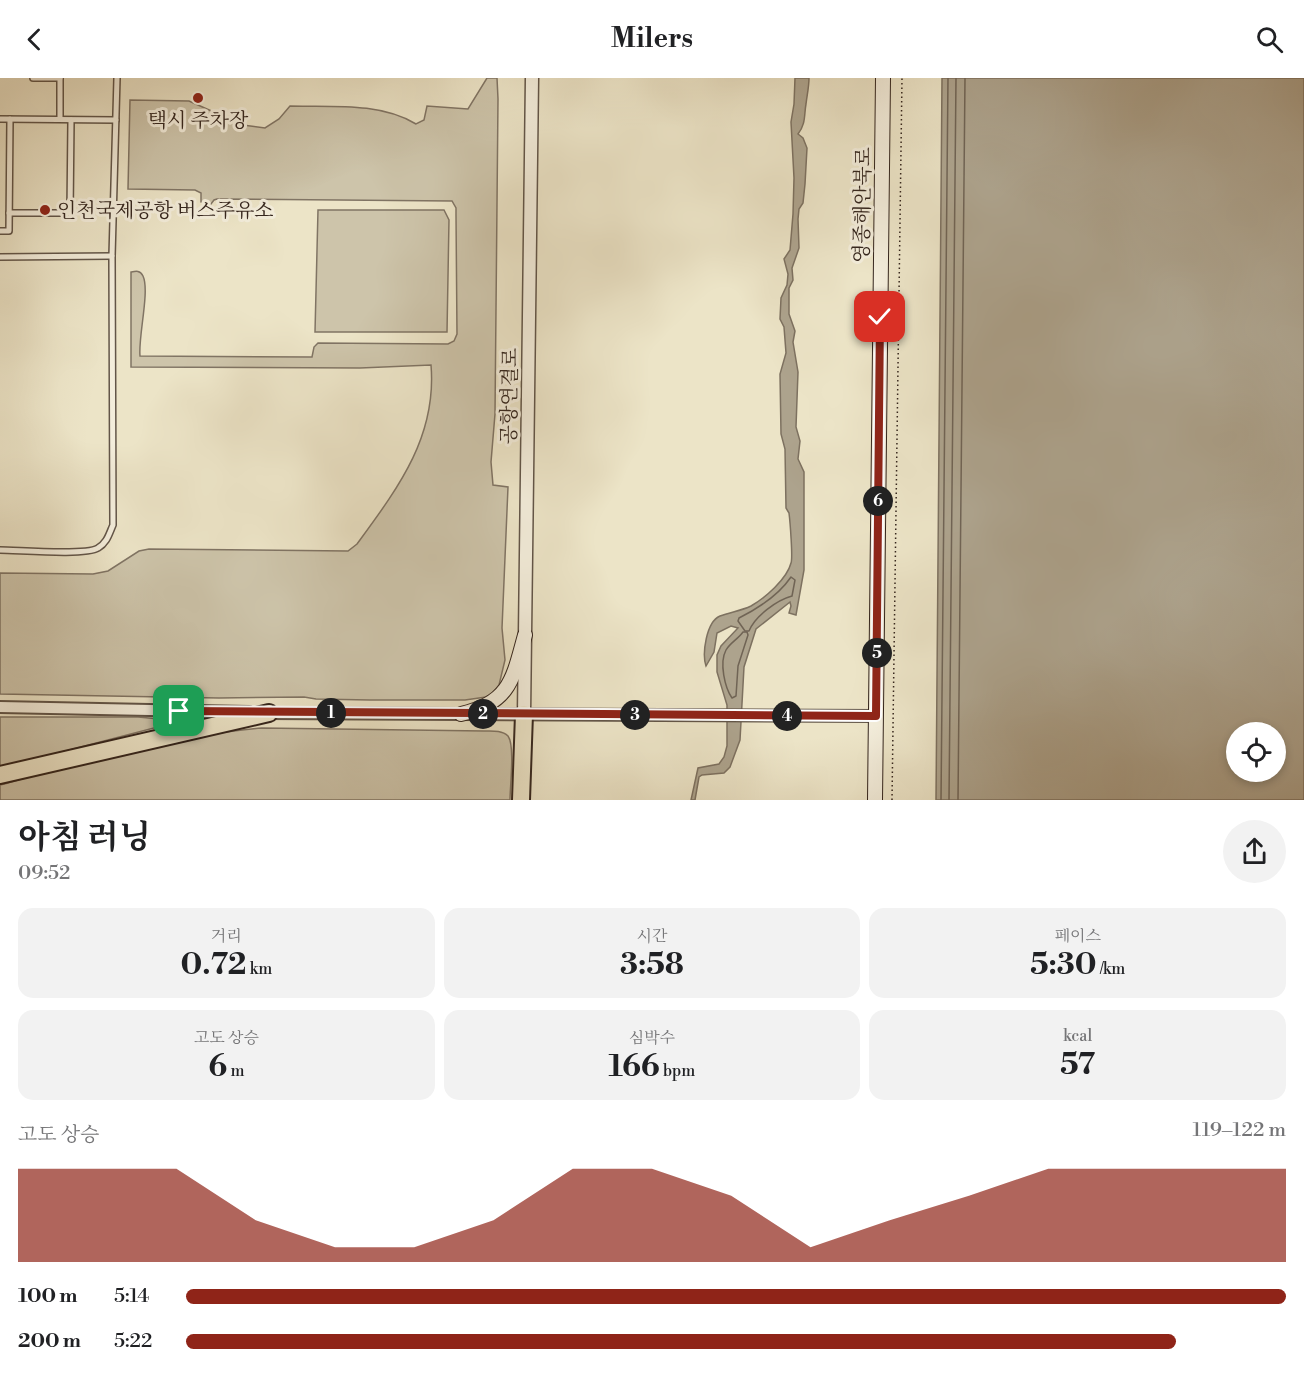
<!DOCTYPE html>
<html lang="ko">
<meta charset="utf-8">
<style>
body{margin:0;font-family:"Libre Bodoni","Noto Serif KR",serif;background:#f2f2f2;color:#202124;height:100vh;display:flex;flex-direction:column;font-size:22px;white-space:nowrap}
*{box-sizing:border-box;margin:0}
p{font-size:20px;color:#757577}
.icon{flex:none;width:33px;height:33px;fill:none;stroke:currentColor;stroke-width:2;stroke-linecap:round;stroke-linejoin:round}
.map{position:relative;height:722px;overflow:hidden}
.side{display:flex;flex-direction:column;background:#fff;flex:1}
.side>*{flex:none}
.controls{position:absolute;left:1226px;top:644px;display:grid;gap:12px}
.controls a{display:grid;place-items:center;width:60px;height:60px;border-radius:50%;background:#fff;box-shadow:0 3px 9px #0003;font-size:30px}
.pin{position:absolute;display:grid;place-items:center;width:51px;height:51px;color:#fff;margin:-26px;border-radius:12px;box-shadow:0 3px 9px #0006}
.km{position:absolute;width:30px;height:30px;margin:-15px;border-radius:50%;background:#222;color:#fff;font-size:16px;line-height:30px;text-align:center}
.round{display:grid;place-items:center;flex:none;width:63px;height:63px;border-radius:32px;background:#f2f2f2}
.overview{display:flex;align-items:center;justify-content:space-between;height:102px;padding:0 18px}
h1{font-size:33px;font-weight:700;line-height:45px}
.figures{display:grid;grid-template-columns:repeat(3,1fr);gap:9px;height:102px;padding:6px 18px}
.figures div{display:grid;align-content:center;border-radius:15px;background:#f2f2f2;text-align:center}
.figures b{font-size:30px;font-weight:700}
.figures small{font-size:16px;font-weight:400}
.figures p{font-size:16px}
.chart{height:168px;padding:12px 18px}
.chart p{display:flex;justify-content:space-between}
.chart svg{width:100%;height:108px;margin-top:6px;fill:#8f2418;opacity:.7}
ul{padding:0 18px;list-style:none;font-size:20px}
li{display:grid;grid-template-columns:96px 72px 1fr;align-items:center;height:45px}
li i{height:15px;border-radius:8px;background:#8f2418}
header{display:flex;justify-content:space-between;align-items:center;height:78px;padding:0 18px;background:#fff;font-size:27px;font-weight:700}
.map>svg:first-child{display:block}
.green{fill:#cdc4aa;stroke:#807464;stroke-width:1.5}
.water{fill:#ada38d;stroke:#7d7160;stroke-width:1.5;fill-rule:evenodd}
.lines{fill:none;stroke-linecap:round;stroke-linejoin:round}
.shore{stroke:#706455;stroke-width:1.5}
.service-casing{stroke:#625548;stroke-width:8}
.minor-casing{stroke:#625548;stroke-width:14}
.tertiary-casing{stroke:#625548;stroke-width:15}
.secondary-casing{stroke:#34251d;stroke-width:16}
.trunk-casing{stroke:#34251d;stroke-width:20}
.path{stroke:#34251d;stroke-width:1.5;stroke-dasharray:1.5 3;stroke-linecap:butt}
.service{stroke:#f3eddb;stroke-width:5}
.minor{stroke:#f3eddb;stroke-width:10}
.tertiary{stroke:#f3eddb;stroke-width:12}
.secondary{stroke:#f3eddb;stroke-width:14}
.trunk{stroke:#ece4c7;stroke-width:16}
.route-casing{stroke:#fff;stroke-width:12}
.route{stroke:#8f2418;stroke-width:8}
.poi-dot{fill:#8f2418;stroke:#f3eddb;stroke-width:2}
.labels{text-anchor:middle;stroke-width:6;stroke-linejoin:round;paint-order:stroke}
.poi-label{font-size:20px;fill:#34251d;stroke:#f3eddb}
.street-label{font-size:20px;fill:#34251d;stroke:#f3eddb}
</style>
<header><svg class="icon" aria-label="back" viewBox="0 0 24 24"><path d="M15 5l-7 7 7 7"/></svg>Milers<svg class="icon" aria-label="search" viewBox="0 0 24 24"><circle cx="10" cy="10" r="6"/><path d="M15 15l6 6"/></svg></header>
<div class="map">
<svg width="1304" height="722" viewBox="0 0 1304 722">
<rect width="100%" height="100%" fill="#ece4c7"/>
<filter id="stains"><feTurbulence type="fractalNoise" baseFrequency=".00333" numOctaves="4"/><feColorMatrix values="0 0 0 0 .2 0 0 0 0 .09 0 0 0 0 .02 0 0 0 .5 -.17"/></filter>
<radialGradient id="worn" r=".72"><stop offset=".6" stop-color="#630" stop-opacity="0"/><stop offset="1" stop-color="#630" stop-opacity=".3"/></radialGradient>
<!-- green -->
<g class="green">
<path d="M487,0H497L498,21L495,336L491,384L493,407L508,409L502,550L505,582L499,607L492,616L486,619L465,622H370L316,621L304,619L219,620L0,616V495L93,496L108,493L139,473L149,471L348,473L357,466C398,410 437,359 431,287L360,290L131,289V194C136,193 140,192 143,198C150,213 138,259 140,278L312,279L314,269L318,265L448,266L454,263L457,256L456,137V130L452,123L217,121L214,122L211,126L201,124V115L195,112L128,111L130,22L189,23L243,47L265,50L279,41L290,28C331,29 380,24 416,46L424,42L427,28L468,31Z"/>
<polygon points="318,132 444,132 449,142 447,254 315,254"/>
<polygon points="0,639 138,639 170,642 177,644 0,690"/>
<path d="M262,650L484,653C492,653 502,652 508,658C515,667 510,709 510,722H0V707C86,683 173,658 262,650Z"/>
</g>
<!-- water -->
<g class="water">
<path d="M795,0H809C809,9 807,17 806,26C804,37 806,46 798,56L803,60L807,70L805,106L803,125L799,131L798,141L799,170L792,190L793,202L789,210V236L795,253L793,264L798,294L796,349L800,363L798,381L804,394V492L796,537L789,535L791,528L790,524L756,551L744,589L740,662L730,689L724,695L702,697L699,699L695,722H691L698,690L719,686L724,679L727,668V627L717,594V577L721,568L738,550L731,548L717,555L714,574L706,588C702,576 706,544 720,538C730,534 741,533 751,528C765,520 787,501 791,485C793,480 790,443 789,435L786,430L785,371L781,356L780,296L786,275L784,249L780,241L781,220L787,207L788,196L784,181L790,172L793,136L794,100L791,44L794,26Z"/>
<path d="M942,0H1304V722H936ZM1236,654H1275V693H1236Z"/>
</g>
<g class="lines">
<!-- shore -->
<g class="shore">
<path d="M791,499L795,502L792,518C777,522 755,538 749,553H745L738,543L739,540C759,530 778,518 791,499Z"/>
<path d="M743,554H747L748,557L738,588L736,618L732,620C725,610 719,585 726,572C730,565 738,561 743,554Z"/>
<polyline points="941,722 948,0"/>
<polyline points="949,722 956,0"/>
<polyline points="958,722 965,0"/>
</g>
<!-- service casing -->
<g class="service-casing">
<g id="service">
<polyline points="33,0 60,0"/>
<polyline points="0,41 116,42"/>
<polyline points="60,41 60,0"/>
<polyline points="9,135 70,135 71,42"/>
<polyline points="0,153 9,153 10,41"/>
<polyline points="0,179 112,178"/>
<path d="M0,472C18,472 86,478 98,470C107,465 109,456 113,447L112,178L117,0"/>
</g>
</g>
<!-- minor casing -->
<g class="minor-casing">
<g id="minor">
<polyline points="0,629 249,634"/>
<polyline points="264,635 876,638"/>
</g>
</g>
<!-- tertiary casing -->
<g class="tertiary-casing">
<polyline id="tertiary" points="524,636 532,0"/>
</g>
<!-- secondary casing -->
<g class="secondary-casing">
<g id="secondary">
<path d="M461,636C510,625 513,601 525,557"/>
<polyline points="875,722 883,0"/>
</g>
</g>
<!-- trunk casing -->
<g class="trunk-casing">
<g id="trunk">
<polyline points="0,697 269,635"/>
<polyline points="521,722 524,636"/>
</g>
</g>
<!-- path -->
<polyline class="path" points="892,722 902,0"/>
<!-- service -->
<use href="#service" class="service"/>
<!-- minor -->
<use href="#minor" class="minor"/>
<!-- tertiary -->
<use href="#tertiary" class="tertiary"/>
<!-- secondary -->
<use href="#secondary" class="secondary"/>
<!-- trunk -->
<use href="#trunk" class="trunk"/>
</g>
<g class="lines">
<!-- route casing -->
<g class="route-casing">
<polyline id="route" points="179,633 876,638 880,239"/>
</g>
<!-- route -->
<use href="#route" class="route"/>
</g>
<!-- markers -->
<g class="poi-dot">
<circle cx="198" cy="20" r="6"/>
<circle cx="45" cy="132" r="6"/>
</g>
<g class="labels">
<!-- poi labels -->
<g class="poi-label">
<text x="198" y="49">택시 주차장</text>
<text x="57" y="139" text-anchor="start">인천국제공항 버스주유소</text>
</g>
<!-- street labels -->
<g class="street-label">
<text transform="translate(862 127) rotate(-89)" y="7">영종해안북로</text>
<text transform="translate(509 318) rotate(-89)" y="7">공항연결로</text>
</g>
</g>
<rect width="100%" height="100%" filter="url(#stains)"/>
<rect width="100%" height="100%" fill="url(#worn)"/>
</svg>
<div class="controls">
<a><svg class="icon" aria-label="locate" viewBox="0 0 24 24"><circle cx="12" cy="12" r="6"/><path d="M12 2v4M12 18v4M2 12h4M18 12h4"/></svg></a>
</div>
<div class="pin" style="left:179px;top:633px;background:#1e9e55"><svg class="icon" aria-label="arrive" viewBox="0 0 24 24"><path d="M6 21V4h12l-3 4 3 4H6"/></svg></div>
<div class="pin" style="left:880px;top:239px;background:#d93025"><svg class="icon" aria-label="check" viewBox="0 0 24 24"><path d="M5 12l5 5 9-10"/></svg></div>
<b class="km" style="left:331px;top:635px">1</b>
<b class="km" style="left:483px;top:636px">2</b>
<b class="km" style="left:635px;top:637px">3</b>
<b class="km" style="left:787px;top:638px">4</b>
<b class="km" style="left:877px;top:575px">5</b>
<b class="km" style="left:878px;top:423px">6</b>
</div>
<section class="side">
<div class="overview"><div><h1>아침 러닝</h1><p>09:52</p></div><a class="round"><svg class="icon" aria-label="share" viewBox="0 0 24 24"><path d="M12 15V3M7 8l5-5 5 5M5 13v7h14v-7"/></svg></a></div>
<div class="figures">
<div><p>거리</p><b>0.72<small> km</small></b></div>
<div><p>시간</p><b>3:58</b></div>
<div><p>페이스</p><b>5:30<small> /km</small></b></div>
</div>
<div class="figures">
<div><p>고도 상승</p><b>6<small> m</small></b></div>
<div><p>심박수</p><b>166<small> bpm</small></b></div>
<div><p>kcal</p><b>57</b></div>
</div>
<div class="chart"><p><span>고도 상승</span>119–122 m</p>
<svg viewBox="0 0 160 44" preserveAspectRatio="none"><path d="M0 44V6L10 6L20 6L30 27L40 38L50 38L60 27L70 6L80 6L90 17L100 38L110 27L120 17L130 6L140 6L150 6L160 6V44z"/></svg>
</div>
<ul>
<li><b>100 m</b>5:14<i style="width:100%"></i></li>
<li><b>200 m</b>5:22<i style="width:90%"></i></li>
</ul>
</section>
